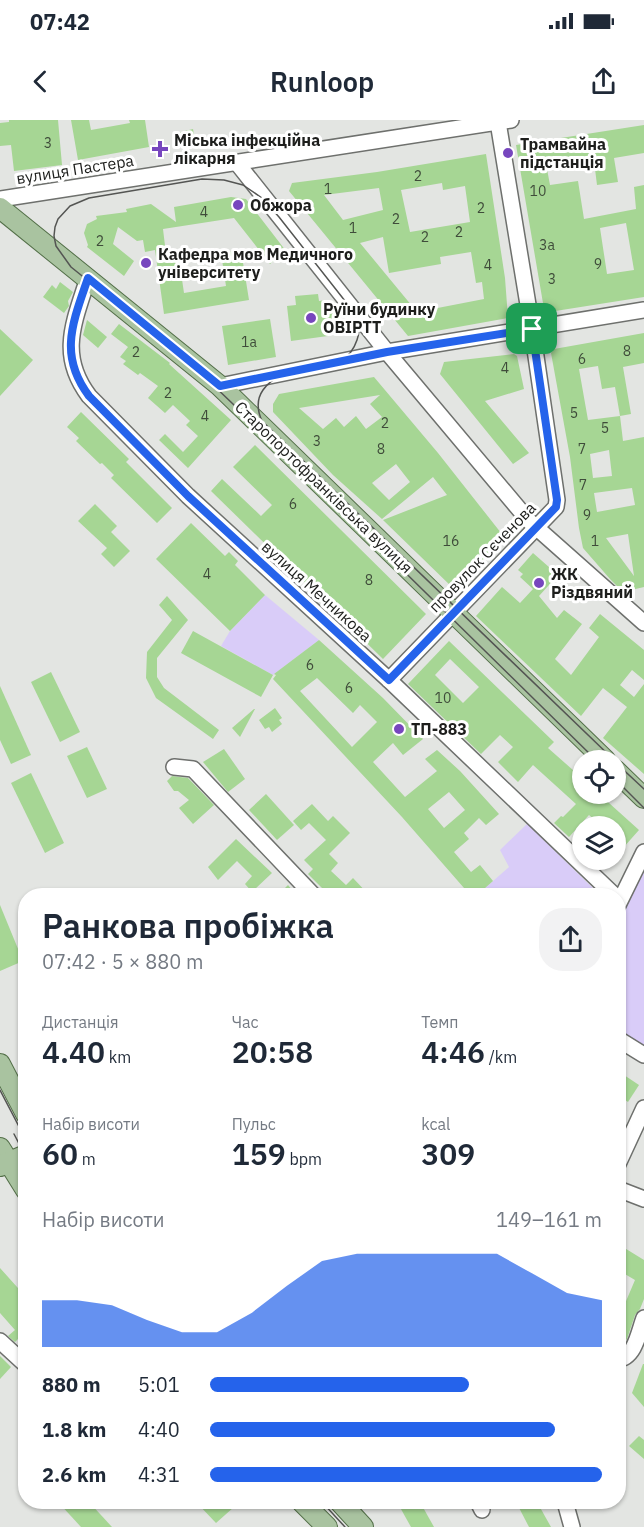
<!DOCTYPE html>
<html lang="uk">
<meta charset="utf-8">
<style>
body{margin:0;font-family:"IBM Plex Sans",sans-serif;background:#f2f2f3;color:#1f2937;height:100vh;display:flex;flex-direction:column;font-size:22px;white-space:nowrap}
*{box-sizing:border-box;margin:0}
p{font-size:20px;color:#747a83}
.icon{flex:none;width:33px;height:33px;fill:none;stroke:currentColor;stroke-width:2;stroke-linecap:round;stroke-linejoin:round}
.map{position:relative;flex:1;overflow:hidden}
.panel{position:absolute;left:18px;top:768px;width:608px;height:621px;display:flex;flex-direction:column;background:#fff;border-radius:24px;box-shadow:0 2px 4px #0004}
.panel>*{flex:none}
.tools{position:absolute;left:572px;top:630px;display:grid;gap:12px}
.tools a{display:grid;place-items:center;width:54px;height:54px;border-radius:50%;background:#fff;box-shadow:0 2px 4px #0004;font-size:30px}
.pin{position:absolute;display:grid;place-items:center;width:51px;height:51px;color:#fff;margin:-26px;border-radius:12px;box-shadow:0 3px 9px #0006}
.round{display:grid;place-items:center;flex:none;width:63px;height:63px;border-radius:24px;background:#f2f2f3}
.head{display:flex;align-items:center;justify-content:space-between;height:102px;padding:0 24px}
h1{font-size:33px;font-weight:600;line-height:45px}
.metrics{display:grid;grid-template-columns:repeat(3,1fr);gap:9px;height:102px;padding:6px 24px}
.metrics div{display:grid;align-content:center}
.metrics b{font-size:30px;font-weight:600}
.metrics small{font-size:16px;font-weight:400}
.metrics p{font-size:16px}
.chart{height:168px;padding:12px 24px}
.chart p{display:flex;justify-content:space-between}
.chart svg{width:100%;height:108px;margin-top:6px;fill:#2563eb;opacity:.7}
ul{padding:0 24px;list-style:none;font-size:20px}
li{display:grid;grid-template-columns:96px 72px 1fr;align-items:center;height:45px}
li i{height:15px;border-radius:8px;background:#2563eb}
.status{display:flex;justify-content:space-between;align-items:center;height:42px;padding:0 30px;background:#fff;direction:ltr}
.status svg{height:16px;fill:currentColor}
header{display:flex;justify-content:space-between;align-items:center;height:78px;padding:0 24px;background:#fff;font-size:27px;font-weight:600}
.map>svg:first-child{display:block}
.green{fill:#d9ccf8}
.building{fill:#a6d694;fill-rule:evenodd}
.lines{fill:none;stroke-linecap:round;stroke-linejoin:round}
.minor-casing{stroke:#6e706d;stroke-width:18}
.major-casing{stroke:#536f48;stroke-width:22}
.minor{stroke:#fff;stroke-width:15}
.major{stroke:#a9c3a0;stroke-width:20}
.tram{stroke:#545553;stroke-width:1.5}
.route-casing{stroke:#fff;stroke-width:12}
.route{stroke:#2563eb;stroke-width:8}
.poi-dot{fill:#7746be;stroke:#fff;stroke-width:2}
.labels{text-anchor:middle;stroke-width:6;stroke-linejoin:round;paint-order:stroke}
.number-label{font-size:14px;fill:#3f4c3a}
.poi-label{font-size:16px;font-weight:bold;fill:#1d1e1c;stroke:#fff;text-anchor:start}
.street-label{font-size:16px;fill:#1d1e1c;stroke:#fff}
</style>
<div class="status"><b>07:42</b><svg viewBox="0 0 49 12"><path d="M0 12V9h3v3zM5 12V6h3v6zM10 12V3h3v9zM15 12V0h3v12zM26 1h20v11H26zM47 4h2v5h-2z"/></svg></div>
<header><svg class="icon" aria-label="back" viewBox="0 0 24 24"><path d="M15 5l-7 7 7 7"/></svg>Runloop<svg class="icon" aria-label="share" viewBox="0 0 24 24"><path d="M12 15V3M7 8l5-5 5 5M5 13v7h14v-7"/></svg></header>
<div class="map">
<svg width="644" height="1407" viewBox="0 0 644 1407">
<rect width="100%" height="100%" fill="#e3e5e2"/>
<!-- green -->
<g class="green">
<polygon points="265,475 319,520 273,555 221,526 230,511"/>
<polygon points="527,704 600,775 476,776 509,747 500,730"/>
<polygon points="644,732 644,935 618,919 618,785"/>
</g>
<!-- building -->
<g class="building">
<polygon points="9,0 58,0 62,45 14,51 11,25 0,26 0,3 9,2"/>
<polygon points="71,0 89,0 91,10 130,3 129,0 145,0 149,27 78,40"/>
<path d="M644,5V33L614,38L618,62L597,65L594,41L547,49L550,65L578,61L584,99L636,89L634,67L644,65V177L549,192L544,189L516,25ZM626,103L634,150L607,154L600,108Z"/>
<polygon points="193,9 195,21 179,24 177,13"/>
<path d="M486,34L505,158L508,198L408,216L289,71L292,63L377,52ZM442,63L443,70L465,66L470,102L410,112L401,70ZM379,68L383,90L343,100L324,75ZM383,117L389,153L441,144L440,137L471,132L476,163L482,162L484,179L417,192L360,123Z"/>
<polygon points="231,77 246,79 286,131 270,144 234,98 163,109 166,134 178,132 184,173 226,166 221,133 241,130 249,180 164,194 155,130 145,132 143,120 137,121 118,107 113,124 134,141 124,156 87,127 88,125 84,113 87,104 97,99 96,96 127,92 126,89 151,84 176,102 174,87"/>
<polygon points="60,162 73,172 68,181 69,186 64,193 43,177 52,165 56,169"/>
<polygon points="318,174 319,181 326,180 327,192 332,191 334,204 327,205 328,216 291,221 287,186 296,185 295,176"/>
<polygon points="270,199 276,237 228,245 222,206"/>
<polygon points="87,200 107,217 98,228 83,215"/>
<polygon points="119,204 170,243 169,244 231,300 188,348 159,320 165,314 183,332 198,316 186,305 190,301 173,285 165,293 148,278 158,266 140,253 138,255 123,244 126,241 120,237 128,227 111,214"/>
<polygon points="0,209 33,240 0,276"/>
<path d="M644,213V243L623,247L631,294L620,296L623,321L644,317V467L627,471L621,470L610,459L583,428L579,408L570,337L551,233L554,229ZM598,246L602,269L615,267L620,296L588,300L579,249ZM609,330L612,356L593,358L590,334ZM632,368L635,385L597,392L594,373ZM628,414L634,456L606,418Z"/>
<polygon points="514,234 517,236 524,269 485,281 529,333 513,344 440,254 444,242"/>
<path d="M374,257L438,333L505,418L454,469L383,400L447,375L433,357L382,399L333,355L273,292V284L279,274ZM380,275L370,284L382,297L366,309L356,296L344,307L336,298L323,309L299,288ZM396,344L410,362L389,380L372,363Z"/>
<polygon points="81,292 129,339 126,342 172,388 157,403 111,358 114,355 102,343 100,344 76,321 79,318 67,307"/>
<polygon points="255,325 426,494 383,539 211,371 222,359 261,396 272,385 233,347"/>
<polygon points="95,384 117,406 111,412 130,431 114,447 101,434 107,428 78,401"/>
<polygon points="191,403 225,436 229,432 238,441 235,445 265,475 230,511 156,439"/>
<polygon points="533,433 558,455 539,476 557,498 564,490 582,504 555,539 571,555 599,517 589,508 600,494 644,530 644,560 632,550 620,565 634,577 644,564 644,654 603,618 627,587 603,568 581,596 476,496 502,467 520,483 533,469 520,457 523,454 518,450"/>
<polygon points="167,476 188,500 157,538 157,557 164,568 219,610 213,619 156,578 146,558 147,532 172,500 159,485"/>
<polygon points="193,511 273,555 261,577 181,533"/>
<path d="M319,520L383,578L423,619L403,635L393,623L373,642L405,677L437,651L425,639L437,630L460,651L499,694L486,705L479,698L464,713L469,719L454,732L471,752L480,745L493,761L476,776H471L402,697L273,559L276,555L274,554ZM317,558L353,593L360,585L377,602L352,627L300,571ZM449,672L465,690L444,708L428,689Z"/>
<path d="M449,521L554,622L548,628L582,658V674H599L639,710L615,737V706H602L589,695L569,717L554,703L561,696L563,697L576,684L533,645L518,662L498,642L513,627L500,615L481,634L408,564ZM450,539L479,567L463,583L435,555Z"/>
<polygon points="51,552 80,612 60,622 31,562"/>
<polygon points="0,566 31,635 11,644 0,620"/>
<polygon points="275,588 282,598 279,600 282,604 272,612 269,607 265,609 259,600"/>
<polygon points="254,589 255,589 240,617 232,608"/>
<polygon points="87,627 107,669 87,678 67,636"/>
<polygon points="224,629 245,659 228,672 203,642"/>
<polygon points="31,653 64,723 45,733 11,663"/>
<polygon points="172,656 188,658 214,685 193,704 179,688 189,680 178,671 174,671 167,661"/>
<polygon points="266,674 294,705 277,720 249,690"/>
<polygon points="312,684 328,701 333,696 350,713 329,734 338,743 331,751 346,765 353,758 370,776 330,776 308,754 313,749 304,740 326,720 309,703 301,710 293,701"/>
<polygon points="236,719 272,753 252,772 245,764 252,756 237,741 218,760 208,747"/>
<polygon points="288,765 297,776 277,776"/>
<polygon points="0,785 23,841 0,851"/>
<polygon points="618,951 639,965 628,982 618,975"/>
<polygon points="618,1124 644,1140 644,1179 640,1189 635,1195 627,1219 620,1228 618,1227 618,1200 635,1160 618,1150"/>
<polygon points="0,1148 26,1177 26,1227 18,1219 15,1222 8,1216 15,1210 0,1193"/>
<polygon points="0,1236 11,1247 0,1259"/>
<polygon points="643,1244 644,1244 644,1287 632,1273"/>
<polygon points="639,1316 644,1320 644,1339 629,1326"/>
<polygon points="58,1382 89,1382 112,1407 81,1407"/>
<polygon points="196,1382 228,1382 234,1387 216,1403"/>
<polygon points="397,1382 420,1382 434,1407 411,1407"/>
<polygon points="516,1382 537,1382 551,1407 529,1407"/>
</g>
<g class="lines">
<!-- minor casing -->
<g class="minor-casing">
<g id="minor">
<polyline points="237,43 387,232 529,401 644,503"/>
<polyline points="0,79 511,0"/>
<path d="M88,158C74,202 58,235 89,276L188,376L389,560L615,776"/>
<polyline points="220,266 387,232 644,190"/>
<polyline points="389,560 556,387 557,380 532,209 498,2"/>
<polyline points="174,647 193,649 314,776"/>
<polyline points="618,785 644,732"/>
<polyline points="618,919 644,935"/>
<polyline points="618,1044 644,988"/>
<polyline points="618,1069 644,1079"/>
<polyline points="0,1221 26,1245"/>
<path d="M618,1239C635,1238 639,1211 644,1198"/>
<polyline points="478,1382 482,1390"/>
<polyline points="565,1382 572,1407"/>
</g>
</g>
<!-- major casing -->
<g class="major-casing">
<g id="major">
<polyline points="0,88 220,266 605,640"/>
<polyline points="615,650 644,678"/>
<polyline points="0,944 26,994"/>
<polyline points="0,1028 26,1070"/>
<polyline points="0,1046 26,1035"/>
<polyline points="302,1382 327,1407"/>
<polyline points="340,1382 363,1407"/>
</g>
</g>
<!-- minor -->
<use href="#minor" class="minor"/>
<!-- major -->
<use href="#major" class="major"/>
<!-- tram -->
<g class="tram">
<path d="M596,640L255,305L189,242L71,147L56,126L54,116L55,107L58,99L70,86L89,78L202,59L224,60L243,65L262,78L279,97L349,186C356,197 362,207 357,220C354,229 348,237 340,242C316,256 281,244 263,270C256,280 257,290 262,301L614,640"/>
<polyline points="615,642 644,669"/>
<polyline points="615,659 644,688"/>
<polyline points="0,970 26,1020"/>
<polyline points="14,1014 26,1037"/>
<polyline points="322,1382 345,1407"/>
</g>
</g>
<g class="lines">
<!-- route casing -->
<g class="route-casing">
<path id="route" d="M88,158L220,266L387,232L532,209L557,380L556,387L389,560L188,376L89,276C58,235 73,202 88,158Z"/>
</g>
<!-- route -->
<use href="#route" class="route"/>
</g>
<!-- markers -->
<g class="poi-dot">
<path d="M157 20h6v6h6v6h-6v6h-6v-6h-6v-6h6z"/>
<circle cx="508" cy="33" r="6"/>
<circle cx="238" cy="85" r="6"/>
<circle cx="146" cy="143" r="6"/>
<circle cx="311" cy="198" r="6"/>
<circle cx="539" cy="463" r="6"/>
<circle cx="399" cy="609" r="6"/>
</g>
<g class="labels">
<!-- number labels -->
<g class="number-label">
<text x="48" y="28">3</text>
<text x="418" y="61">2</text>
<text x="328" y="74">1</text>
<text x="538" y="76">10</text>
<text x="481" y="93">2</text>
<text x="204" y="97">4</text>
<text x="396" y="104">2</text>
<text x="353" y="113">1</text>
<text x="459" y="117">2</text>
<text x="425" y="122">2</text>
<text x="100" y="126">2</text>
<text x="547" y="130">3а</text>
<text x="598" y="149">9</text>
<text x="488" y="150">4</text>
<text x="552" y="164">3</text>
<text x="249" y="227">1а</text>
<text x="627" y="236">8</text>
<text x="136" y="237">2</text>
<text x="582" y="244">6</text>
<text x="505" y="253">4</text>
<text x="168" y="278">2</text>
<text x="574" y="298">5</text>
<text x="205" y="301">4</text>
<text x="385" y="308">2</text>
<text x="605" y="313">5</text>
<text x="317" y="326">3</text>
<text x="381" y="334">8</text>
<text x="582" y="334">7</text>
<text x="583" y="370">7</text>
<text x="293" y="389">6</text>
<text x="587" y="400">9</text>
<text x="451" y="426">16</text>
<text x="595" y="426">1</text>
<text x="207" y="459">4</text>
<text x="369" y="465">8</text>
<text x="310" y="550">6</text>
<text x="349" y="573">6</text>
<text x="443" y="583">10</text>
</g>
<!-- poi labels -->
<g class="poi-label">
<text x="174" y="26">Міська інфекційна<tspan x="174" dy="18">лікарня</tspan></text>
<text x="520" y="30">Трамвайна<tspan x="520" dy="18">підстанція</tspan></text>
<text x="250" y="91">Обжора</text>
<text x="158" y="140">Кафедра мов Медичного<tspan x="158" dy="18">університету</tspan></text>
<text x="323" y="195">Руїни будинку<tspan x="323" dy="18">ОВІРТТ</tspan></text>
<text x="551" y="460">ЖК<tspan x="551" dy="18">Різдвяний</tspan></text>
<text x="411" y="615">ТП-883</text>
</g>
<!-- street labels -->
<g class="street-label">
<text transform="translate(75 49) rotate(-9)" y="6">вулиця Пастера</text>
<text transform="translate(324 367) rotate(44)" y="6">Старопортофранківська вулиця</text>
<text transform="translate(482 437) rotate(-46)" y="6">провулок Сєченова</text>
<text transform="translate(317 471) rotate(42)" y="6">вулиця Мечникова</text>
</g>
</g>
</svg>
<div class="tools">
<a><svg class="icon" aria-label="locate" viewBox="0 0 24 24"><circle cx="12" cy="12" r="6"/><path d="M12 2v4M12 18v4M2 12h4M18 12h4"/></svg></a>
<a><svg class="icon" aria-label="layers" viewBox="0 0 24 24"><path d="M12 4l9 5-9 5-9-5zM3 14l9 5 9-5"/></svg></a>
</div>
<div class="pin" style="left:532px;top:209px;background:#1e9e55"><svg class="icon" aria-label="arrive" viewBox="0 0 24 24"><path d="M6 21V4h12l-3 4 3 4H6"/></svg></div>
<section class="panel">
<div class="head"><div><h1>Ранкова пробіжка</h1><p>07:42 · 5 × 880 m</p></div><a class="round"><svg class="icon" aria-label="share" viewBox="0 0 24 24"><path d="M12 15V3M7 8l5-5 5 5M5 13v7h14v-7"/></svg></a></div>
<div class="metrics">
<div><p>Дистанція</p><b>4.40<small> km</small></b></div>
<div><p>Час</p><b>20:58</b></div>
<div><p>Темп</p><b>4:46<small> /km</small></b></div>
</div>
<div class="metrics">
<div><p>Набір висоти</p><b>60<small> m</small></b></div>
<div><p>Пульс</p><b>159<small> bpm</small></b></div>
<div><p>kcal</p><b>309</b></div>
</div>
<div class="chart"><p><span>Набір висоти</span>149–161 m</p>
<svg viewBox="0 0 160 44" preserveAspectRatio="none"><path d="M0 44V25L10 25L20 27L30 33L40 38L50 38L60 30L70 19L80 9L90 6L100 6L110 6L120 6L130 6L140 14L150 22L160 25V44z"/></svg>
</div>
<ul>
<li><b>880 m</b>5:01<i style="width:66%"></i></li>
<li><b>1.8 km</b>4:40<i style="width:88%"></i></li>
<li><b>2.6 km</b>4:31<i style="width:100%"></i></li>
</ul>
</section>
</div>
